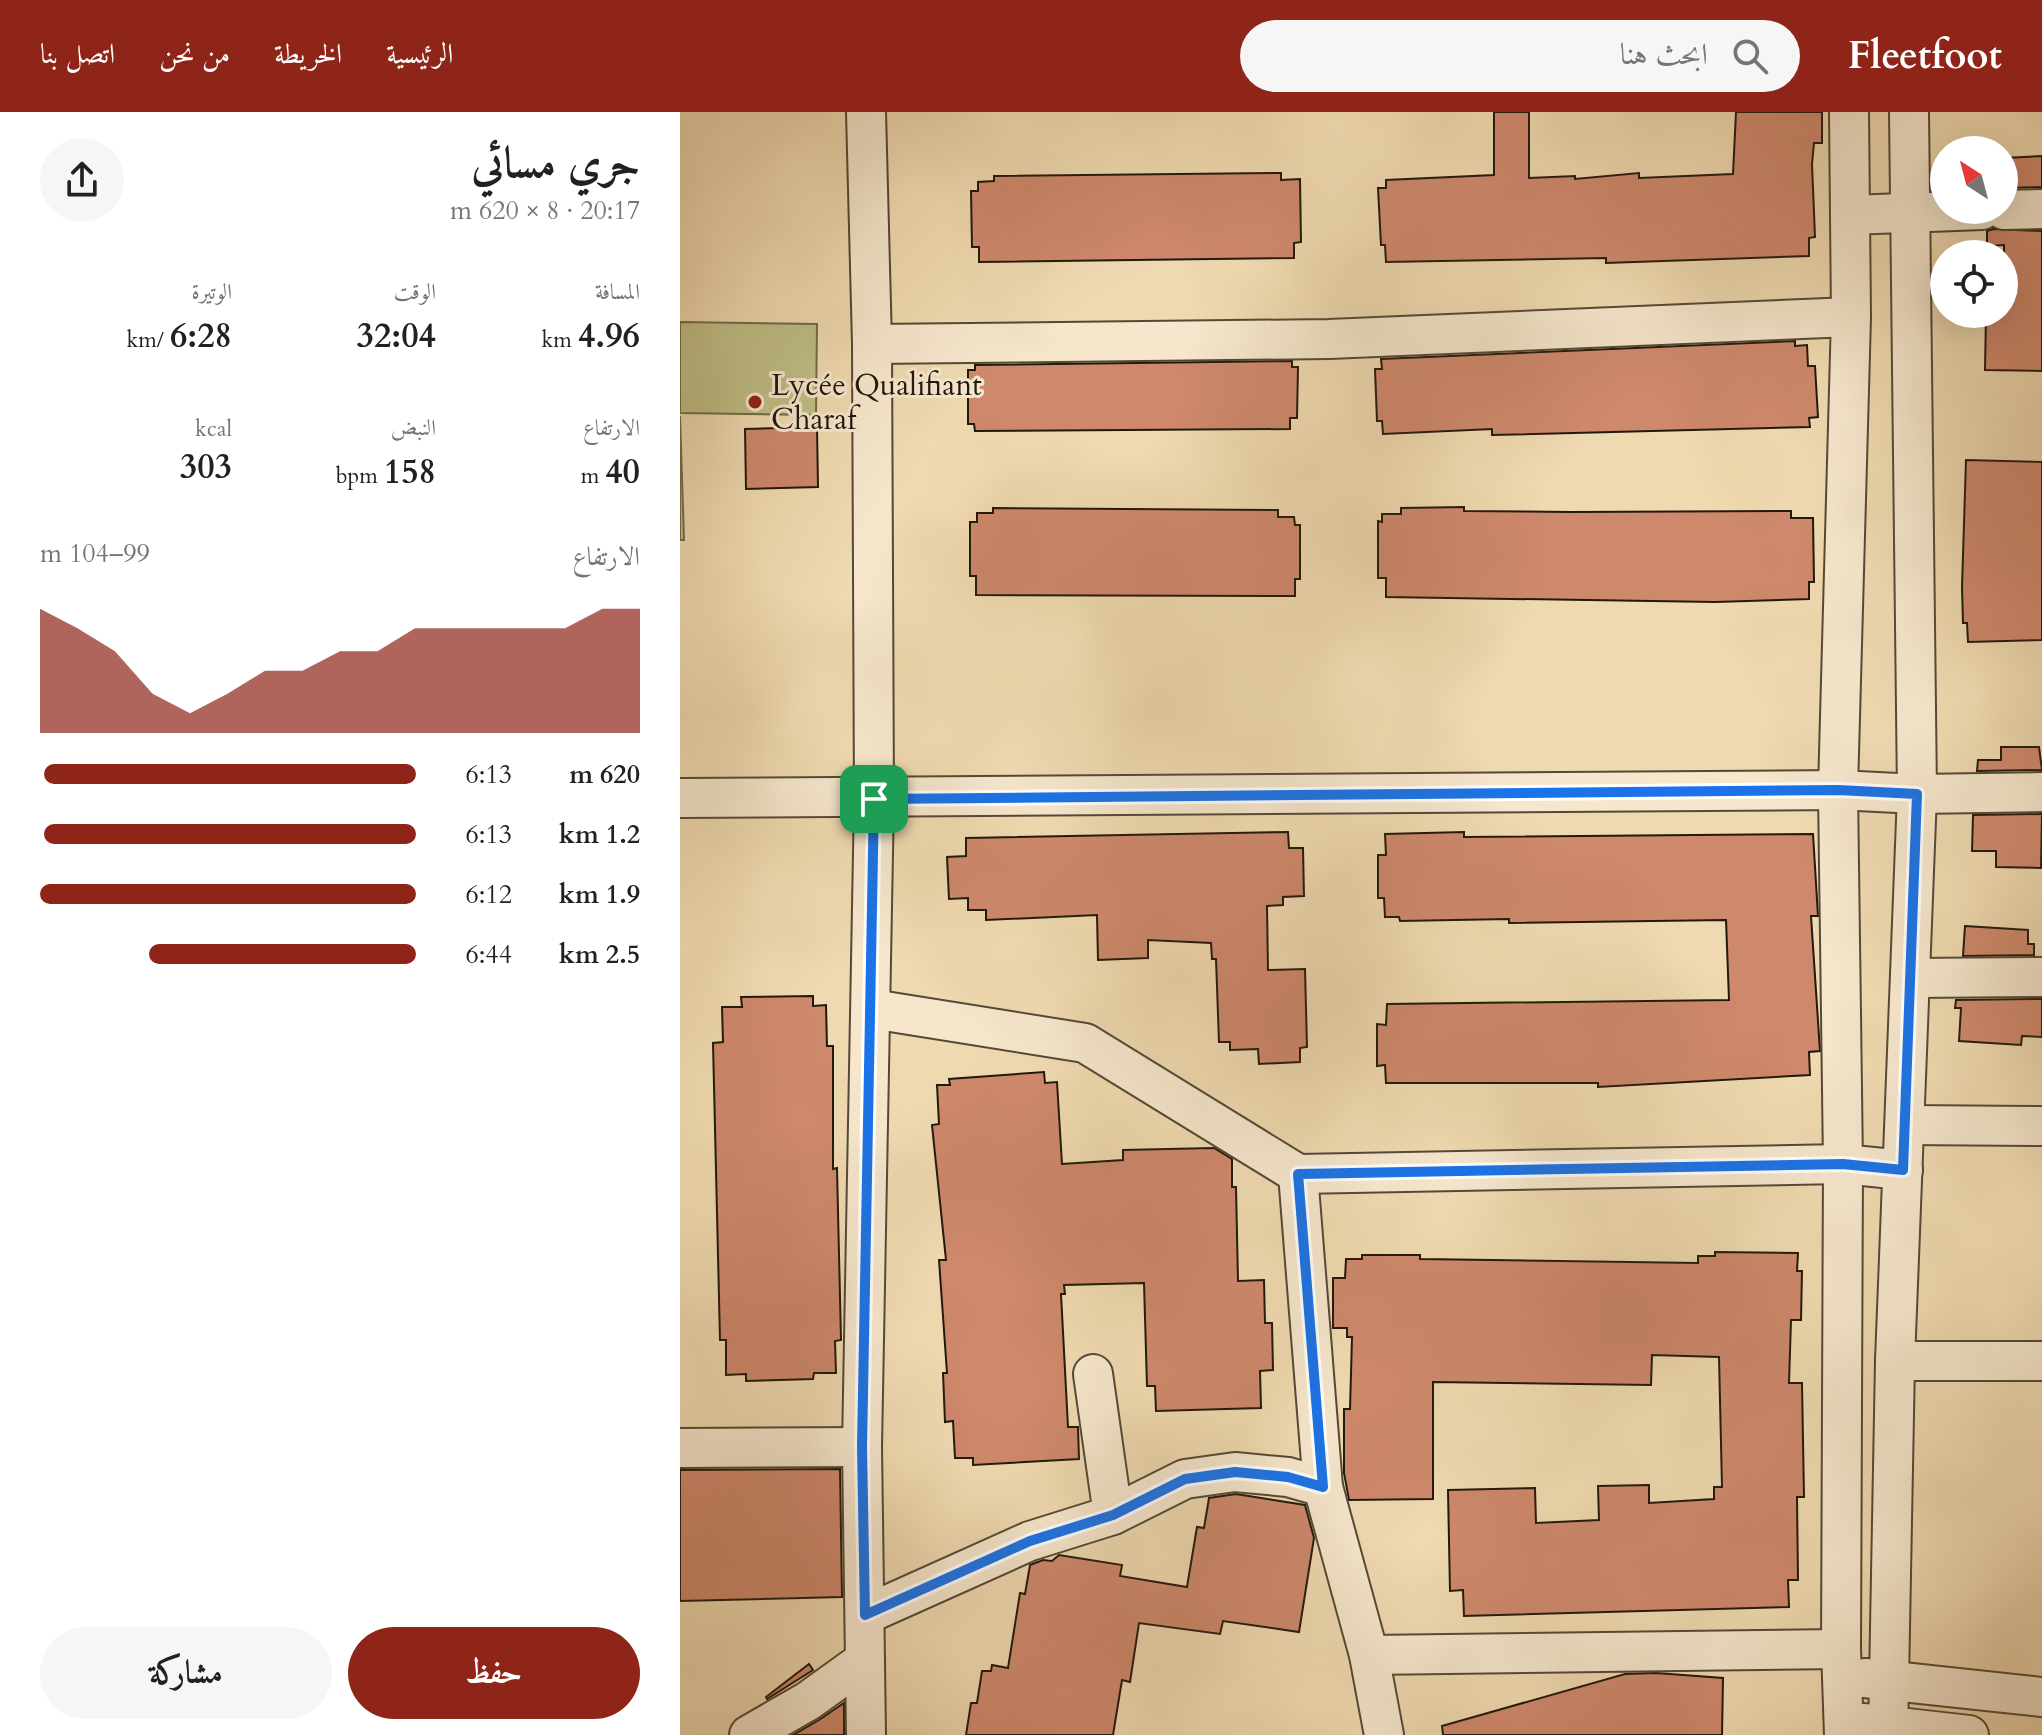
<!DOCTYPE html>
<html lang="ar">
<meta charset="utf-8">
<style>
body{margin:0;font-family:Cardo,Amiri,serif;background:#f6f6f6;color:#202124;direction:rtl;height:100vh;display:flex;flex-direction:column;font-size:30px;white-space:nowrap}
*{box-sizing:border-box;margin:0}
p{font-size:26px;color:#757577}
.icon{flex:none;width:44px;height:44px;fill:none;stroke:currentColor;stroke-width:2;stroke-linecap:round;stroke-linejoin:round}
.map{position:relative;flex:1;overflow:hidden;direction:ltr}
.details{display:flex;flex-direction:column;background:#fff;width:680px}
.details>*{flex:none}
.needle{width:52px;rotate:324deg}
.tools{position:absolute;left:1250px;top:24px;display:grid;gap:16px}
.tools a{display:grid;place-items:center;width:88px;height:88px;border-radius:50%;background:#fff;box-shadow:0 8px 32px #0002;font-size:40px}
.pin{position:absolute;display:grid;place-items:center;width:68px;height:68px;color:#fff;margin:-34px;border-radius:16px;box-shadow:0 4px 12px #0006}
.round{display:grid;place-items:center;flex:none;width:84px;height:84px;border-radius:42px;background:#f6f6f6}
.head{display:flex;align-items:center;justify-content:space-between;height:136px;padding:0 40px}
h1{font-size:44px;font-weight:600;line-height:60px}
.figures{display:grid;grid-template-columns:repeat(3,1fr);gap:12px;height:136px;padding:8px 40px}
.figures div{display:grid;align-content:center}
.figures b{font-size:34px;font-weight:600}
.figures small{font-size:22px;font-weight:400}
.figures p{font-size:22px}
.chart{height:224px;padding:16px 40px}
.chart p{display:flex;justify-content:space-between}
.chart svg{width:100%;height:144px;margin-top:8px;fill:#8f2418;opacity:.7}
.primary-button{display:flex;gap:16px;margin-top:auto;padding:16px 40px}
.primary-button a{flex:1;height:92px;border-radius:48px;background:#8f2418;color:#fff;font-size:32px;font-weight:600;line-height:92px;text-align:center}
.primary-button a+a{background:#f6f6f6;color:#202124}
ul{padding:0 40px;list-style:none;font-size:26px}
li{display:grid;grid-template-columns:128px 96px 1fr;align-items:center;height:60px}
li i{height:20px;border-radius:10px;background:#8f2418}
header{display:flex;align-items:center;gap:48px;box-sizing:border-box;height:112px;padding:0 40px;background:#8f2418;color:#fff}
header strong{font-size:38px}
nav{display:flex;gap:44px;margin-inline-start:auto;font-size:28px}
.search{width:560px;height:72px;background:#f6f6f6;display:flex;align-items:center;gap:20px;box-sizing:border-box;padding:0 28px;border-radius:44px;color:#757577;font-size:30px}
main{display:flex;flex:1;min-height:0}
.map>svg:first-child{display:block}
.green{fill:#bfbe87;stroke:#706c4a;stroke-width:2}
.building{fill:#ce886c;stroke:#21190d;stroke-width:2}
.lines{fill:none;stroke-linecap:round;stroke-linejoin:round}
.street-casing{stroke:#544936;stroke-width:42}
.street{stroke:#f5e6cc;stroke-width:38}
.route-casing{stroke:#fff;stroke-width:16}
.route{stroke:#1a73e8;stroke-width:10}
.poi-dot{fill:#8f2418;stroke:#f5e6cc;stroke-width:3}
.labels{text-anchor:middle;stroke-width:6;stroke-linejoin:round;paint-order:stroke}
.poi-label{font-size:30px;fill:#21190d;stroke:#f5e6cc;text-anchor:start}
</style>
<header>
<strong>Fleetfoot</strong>
<div class="search"><svg class="icon" aria-label="search" viewBox="0 0 24 24"><circle cx="10" cy="10" r="6"/><path d="M15 15l6 6"/></svg>ابحث هنا</div>
<nav><a>الرئيسية</a><a>الخريطة</a><a>من نحن</a><a>اتصل بنا</a></nav>
</header>
<main>
<div class="map">
<svg width="1362" height="1623" viewBox="0 0 1362 1623">
<rect width="100%" height="100%" fill="#efd9b0"/>
<filter id="stains"><feTurbulence type="fractalNoise" baseFrequency=".0025" numOctaves="4"/><feColorMatrix values="0 0 0 0 .2 0 0 0 0 .09 0 0 0 0 .02 0 0 0 .5 -.17"/></filter>
<radialGradient id="worn" r=".72"><stop offset=".6" stop-color="#630" stop-opacity="0"/><stop offset="1" stop-color="#630" stop-opacity=".3"/></radialGradient>
<!-- green -->
<g class="green">
<polygon points="0,210 137,212 136,303 0,301"/>
<polygon points="0,304 4,428 0,428"/>
</g>
<!-- building -->
<g class="building">
<polygon points="814,0 849,0 849,66 895,64 895,67 959,61 959,66 1053,62 1056,0 1142,0 1142,31 1134,31 1132,52 1135,125 1129,126 1129,144 926,151 926,146 706,150 705,133 701,133 698,76 706,76 706,68 814,63"/>
<polygon points="1362,44 1362,75 1324,76 1324,46"/>
<polygon points="601,61 601,68 620,67 621,130 614,131 614,146 299,150 299,135 292,135 291,79 298,79 298,70 314,69 314,64"/>
<polygon points="1313,117 1362,119 1362,259 1305,258 1306,202 1324,202 1324,133 1307,134 1307,119"/>
<polygon points="1115,229 1115,234 1127,233 1128,254 1135,254 1138,305 1129,306 1130,315 812,323 812,317 703,322 702,309 697,309 695,257 702,257 701,247"/>
<polygon points="612,249 612,255 618,255 617,306 610,306 610,317 295,319 294,312 288,312 288,258 295,258 295,253"/>
<polygon points="137,315 138,375 66,377 65,317"/>
<polygon points="1286,348 1362,350 1362,528 1288,530 1287,511 1283,511 1282,475"/>
<polygon points="784,395 784,399 893,400 1111,399 1111,406 1133,406 1134,470 1129,470 1129,487 1035,490 706,485 706,466 698,466 698,409 702,410 702,402 721,402 721,396"/>
<polygon points="313,396 598,398 598,405 614,405 615,413 620,413 620,467 615,467 615,484 296,483 296,464 290,464 290,410 297,410 297,401 313,401"/>
<polygon points="1321,635 1359,635 1362,658 1297,659 1298,648 1321,648"/>
<polygon points="1362,702 1361,756 1316,755 1316,739 1292,739 1293,703"/>
<polygon points="608,720 609,736 623,736 624,784 603,785 603,793 587,794 588,858 625,857 627,935 620,936 620,950 579,952 578,937 550,938 550,930 539,930 536,847 532,847 531,831 468,828 468,846 418,848 417,803 306,808 306,798 288,798 288,786 269,787 267,745 286,744 286,726"/>
<polygon points="784,720 784,725 1133,722 1138,804 1131,804 1140,939 1129,940 1130,963 918,975 918,971 706,971 705,953 697,954 697,912 706,913 707,892 1049,888 1046,808 829,811 829,807 720,809 719,805 705,805 704,786 698,786 698,743 706,743 705,722"/>
<polygon points="1285,814 1348,818 1348,832 1354,832 1354,843 1283,844"/>
<polygon points="133,884 133,894 146,893 147,934 153,934 153,1057 157,1056 161,1228 155,1229 156,1261 134,1261 133,1267 66,1269 66,1262 46,1263 46,1228 40,1228 33,931 43,930 42,895 62,895 61,885"/>
<polygon points="1362,887 1362,925 1342,924 1341,933 1279,929 1281,896 1275,896 1276,888"/>
<polygon points="364,960 365,971 377,970 382,1052 443,1048 443,1038 534,1036 552,1047 552,1075 556,1075 558,1169 584,1168 585,1211 592,1211 593,1258 580,1259 581,1296 476,1299 475,1274 467,1274 464,1171 384,1173 385,1182 381,1182 388,1315 398,1315 399,1347 293,1353 293,1346 275,1346 273,1309 265,1310 263,1261 267,1261 259,1148 266,1148 252,1013 259,1012 257,973 270,973 269,967"/>
<polygon points="1035,1140 1118,1141 1117,1159 1122,1159 1121,1208 1111,1208 1109,1271 1122,1271 1124,1385 1117,1385 1118,1468 1108,1468 1109,1495 784,1504 783,1478 770,1479 768,1378 855,1376 856,1411 919,1408 918,1374 969,1373 969,1391 1034,1387 1034,1375 1042,1375 1039,1245 972,1243 971,1273 753,1270 753,1387 669,1388 664,1361 664,1297 670,1297 672,1225 667,1225 667,1216 653,1216 653,1166 665,1166 666,1147 682,1147 682,1143 740,1143 740,1147 1018,1151 1018,1144 1035,1144"/>
<polygon points="160,1357 162,1485 0,1489 0,1358"/>
<polygon points="556,1382 625,1393 634,1426 619,1520 543,1509 540,1522 459,1511 450,1570 442,1568 433,1623 286,1623 291,1591 297,1591 302,1559 311,1559 312,1553 328,1556 340,1481 345,1482 350,1453 363,1448 372,1449 379,1443 442,1453 440,1464 507,1475 517,1415 524,1416 529,1386"/>
<polygon points="129,1552 133,1558 87,1587 86,1585"/>
<polygon points="976,1561 1043,1566 1042,1623 763,1623 762,1614 945,1562"/>
<polygon points="164,1591 164,1623 113,1623 139,1608"/>
</g>
<g class="lines">
<!-- street casing -->
<g class="street-casing">
<g id="street">
<polyline points="186,0 192,232 194,687 182,1335 186,1623"/>
<polyline points="1324,98 1362,97"/>
<polyline points="1170,103 1302,98"/>
<polyline points="192,232 649,227 1171,205"/>
<polyline points="0,686 1158,678 1237,682 1362,680"/>
<polyline points="1231,866 1362,865"/>
<polyline points="192,897 405,931 618,1062 643,1375 689,1543 704,1623"/>
<polyline points="1226,1013 1362,1014"/>
<polyline points="618,1062 1163,1052 1223,1058"/>
<polyline points="1215,1249 1362,1249"/>
<polyline points="413,1262 433,1403"/>
<polyline points="0,1336 182,1335"/>
<polyline points="185,1503 350,1429 433,1403 505,1367 555,1360 608,1365 643,1375"/>
<polyline points="689,1543 1161,1537"/>
<polyline points="1185,1566 1362,1585"/>
<polyline points="1183,1611 1289,1623"/>
<polyline points="69,1623 128,1589 185,1548"/>
<polyline points="1164,1623 1161,1537 1163,1052 1158,678 1171,205 1169,0"/>
<polyline points="1208,1623 1215,1249 1237,682 1229,0"/>
</g>
</g>
<!-- street -->
<use href="#street" class="street"/>
</g>
<g class="lines">
<!-- route casing -->
<g class="route-casing">
<polygon id="route" points="1158,678 1237,682 1223,1058 1163,1052 618,1062 643,1375 608,1365 555,1360 505,1367 433,1403 350,1429 185,1503 182,1335 194,687"/>
</g>
<!-- route -->
<use href="#route" class="route"/>
</g>
<!-- markers -->
<circle class="poi-dot" cx="75" cy="290" r="8"/>
<g class="labels">
<!-- poi labels -->
<g class="poi-label">
<text x="91" y="283">Lycée Qualifiant<tspan x="91" dy="34">Charaf</tspan></text>
</g>
</g>
<rect width="100%" height="100%" filter="url(#stains)"/>
<rect width="100%" height="100%" fill="url(#worn)"/>
</svg>
<div class="tools">
<a><svg class="needle" viewBox="-14 -14 28 28"><path d="M0-13l5 13h-10z" fill="#e53935"/><path d="M0 13l5-13h-10z" fill="#757577"/></svg></a>
<a><svg class="icon" aria-label="locate" viewBox="0 0 24 24"><circle cx="12" cy="12" r="6"/><path d="M12 2v4M12 18v4M2 12h4M18 12h4"/></svg></a>
</div>
<div class="pin" style="left:194px;top:687px;background:#1e9e55"><svg class="icon" aria-label="arrive" viewBox="0 0 24 24"><path d="M6 21V4h12l-3 4 3 4H6"/></svg></div>
</div>
<section class="details">
<div class="head"><div><h1>جري مسائي</h1><p>20:17 · 8 × 620 m</p></div><a class="round"><svg class="icon" aria-label="share" viewBox="0 0 24 24"><path d="M12 15V3M7 8l5-5 5 5M5 13v7h14v-7"/></svg></a></div>
<div class="figures">
<div><p>المسافة</p><b>4.96<small> km</small></b></div>
<div><p>الوقت</p><b>32:04</b></div>
<div><p>الوتيرة</p><b>6:28<small> /km</small></b></div>
</div>
<div class="figures">
<div><p>الارتفاع</p><b>40<small> m</small></b></div>
<div><p>النبض</p><b>158<small> bpm</small></b></div>
<div><p>kcal</p><b>303</b></div>
</div>
<div class="chart"><p><span>الارتفاع</span>99–104 m</p>
<svg viewBox="0 0 160 44" preserveAspectRatio="none"><path d="M0 44V6L10 12L20 19L30 32L40 38L50 32L60 25L70 25L80 19L90 19L100 12L110 12L120 12L130 12L140 12L150 6L160 6V44z"/></svg>
</div>
<ul>
<li><b>620 m</b>6:13<i style="width:99%"></i></li>
<li><b>1.2 km</b>6:13<i style="width:99%"></i></li>
<li><b>1.9 km</b>6:12<i style="width:100%"></i></li>
<li><b>2.5 km</b>6:44<i style="width:71%"></i></li>
</ul>
<div class="primary-button"><a>حفظ</a><a>مشاركة</a></div>
</section>
</main>
